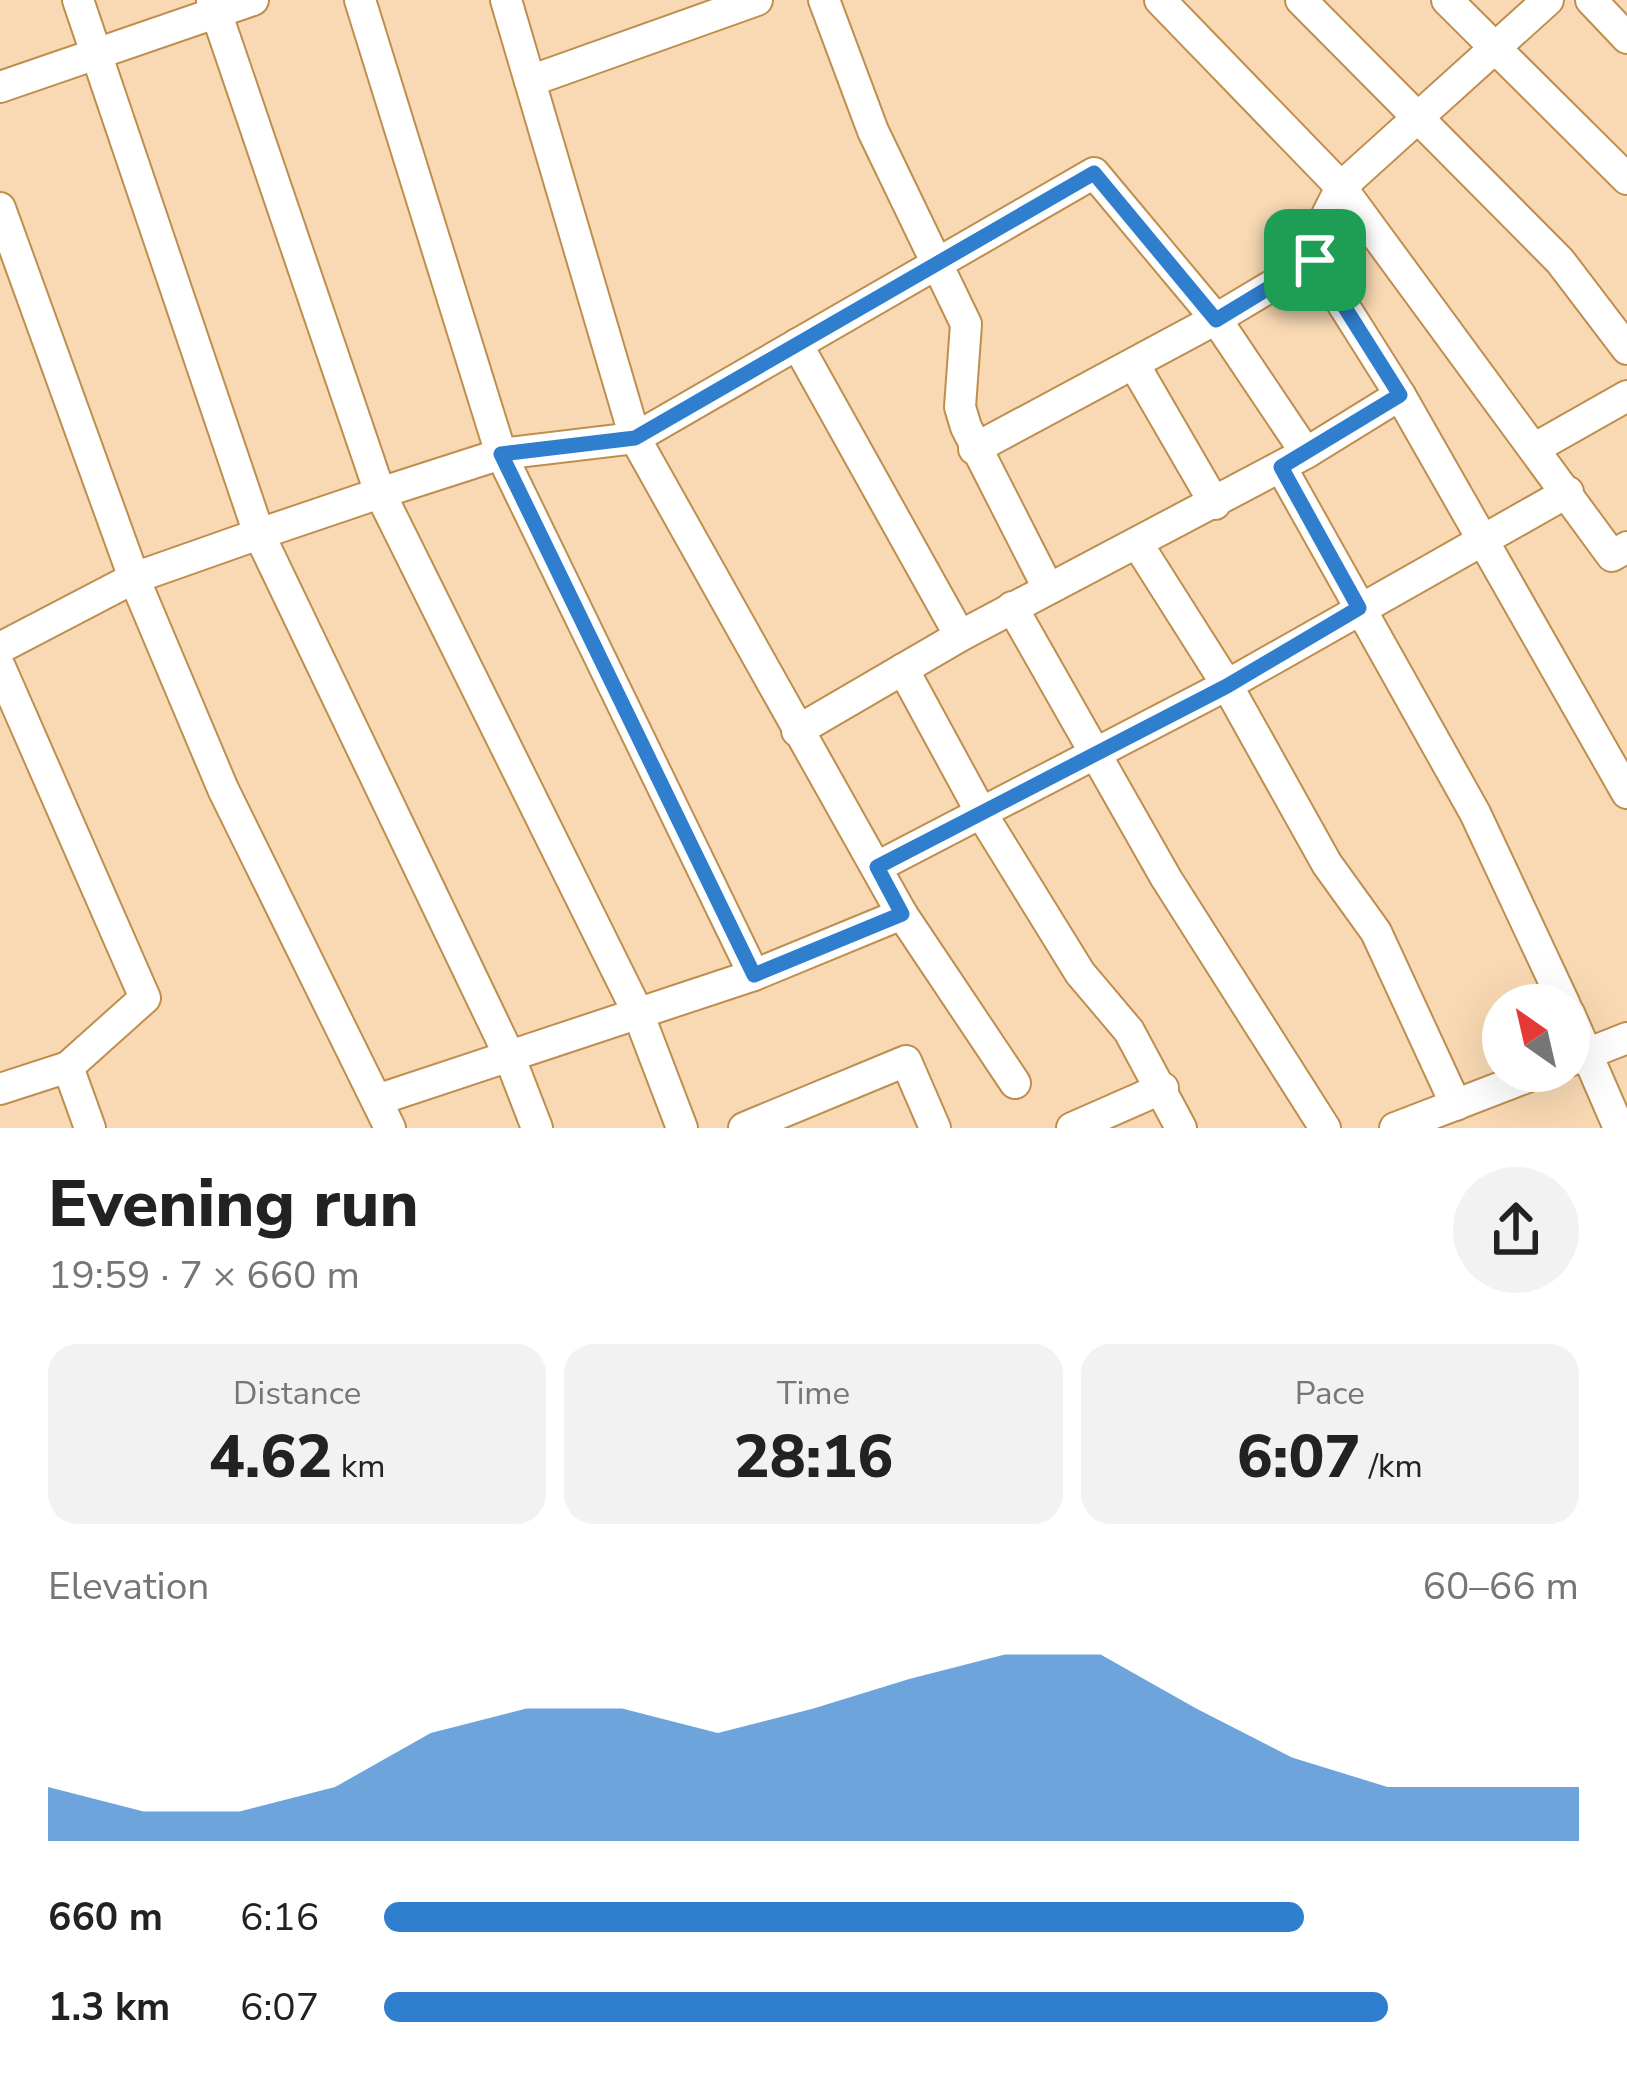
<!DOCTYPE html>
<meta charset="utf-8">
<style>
body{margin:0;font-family:"Nunito Sans",sans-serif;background:#f2f2f2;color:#222;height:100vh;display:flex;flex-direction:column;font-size:45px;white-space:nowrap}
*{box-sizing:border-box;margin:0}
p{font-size:39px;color:#767676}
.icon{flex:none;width:66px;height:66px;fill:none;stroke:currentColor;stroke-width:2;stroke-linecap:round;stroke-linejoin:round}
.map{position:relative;height:1128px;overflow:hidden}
.panel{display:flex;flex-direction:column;background:#fff;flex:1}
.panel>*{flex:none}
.needle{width:78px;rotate:326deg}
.tools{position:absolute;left:1482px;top:984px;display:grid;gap:24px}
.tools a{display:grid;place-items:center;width:108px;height:108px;border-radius:50%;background:#fff;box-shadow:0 12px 48px #0002;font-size:60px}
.pin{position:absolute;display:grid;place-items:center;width:102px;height:102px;color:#fff;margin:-51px;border-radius:24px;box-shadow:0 6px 18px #0006}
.round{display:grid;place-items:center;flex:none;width:126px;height:126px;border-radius:63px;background:#f2f2f2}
.head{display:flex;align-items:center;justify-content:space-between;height:204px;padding:0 48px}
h1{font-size:66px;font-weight:800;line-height:90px}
.metrics{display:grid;grid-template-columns:repeat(3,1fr);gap:18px;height:204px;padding:12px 48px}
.metrics div{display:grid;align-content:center;border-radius:30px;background:#f2f2f2;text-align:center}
.metrics b{font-size:60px;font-weight:800}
.metrics small{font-size:33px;font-weight:400}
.metrics p{font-size:33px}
.chart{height:336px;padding:24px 48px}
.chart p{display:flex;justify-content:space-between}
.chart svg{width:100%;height:216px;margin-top:12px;fill:#307ece;opacity:.7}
ul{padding:0 48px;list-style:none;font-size:39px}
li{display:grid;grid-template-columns:192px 144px 1fr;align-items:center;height:90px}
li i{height:30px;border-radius:15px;background:#307ece}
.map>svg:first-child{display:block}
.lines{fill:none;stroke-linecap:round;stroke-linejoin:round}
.street-casing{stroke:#bf8e4d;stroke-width:34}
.street{stroke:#fff;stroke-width:30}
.route-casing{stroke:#fff;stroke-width:24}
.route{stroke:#307ece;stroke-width:15}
</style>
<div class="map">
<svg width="1627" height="1128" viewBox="0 0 1627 1128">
<rect width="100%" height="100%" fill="#f8d9b3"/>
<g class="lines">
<!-- street casing -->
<g class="street-casing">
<g id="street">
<polyline points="212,0 380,493 259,534 508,1053 537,1128"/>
<polyline points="360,0 501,454 380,493 638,1013 682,1128"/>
<polyline points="506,0 635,438 501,454 754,975"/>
<polyline points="824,0 873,131 966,324 960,407 966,427 1048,588"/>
<polyline points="1160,0 1341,187 1612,556 1627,547"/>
<polyline points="1301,0 1560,261 1627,349"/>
<polyline points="1447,0 1627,179"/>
<polyline points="1591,0 1627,38"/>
<polyline points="530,81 757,0"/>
<polyline points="0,87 253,0"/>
<polyline points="0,208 134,578 223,789 390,1128"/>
<polyline points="1315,260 1316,237 1341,187 1548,0"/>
<polyline points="797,344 960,636"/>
<polyline points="1135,366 1215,504"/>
<polyline points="1537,447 1627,396"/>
<polyline points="974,449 1216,319 1306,453"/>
<polyline points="1281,467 1475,813 1565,1005"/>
<polyline points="1012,607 1166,878 1325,1128"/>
<polyline points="0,648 134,578 259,534 78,0"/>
<polyline points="0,667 145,998 68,1067 90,1128"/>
<polyline points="903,669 983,816 1080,973 1129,1031 1181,1128"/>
<polyline points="797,731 960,636 1306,453 1400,395"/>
<polyline points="877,867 1227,685 1137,543"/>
<polyline points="902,914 1015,1083"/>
<polyline points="1569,1013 1619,1128"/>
<polyline points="1569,1061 1627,1038"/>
<polyline points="0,1089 68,1067"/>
<polyline points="377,1100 754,975 902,914 635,438 1094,173 1216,319 1315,260 1400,395 1627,793"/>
<polyline points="1456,1105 1376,932 1327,864 1227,685 1568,492"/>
<polyline points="744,1128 906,1061 935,1128"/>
<polyline points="1072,1128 1163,1088"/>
<polyline points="1395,1128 1543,1071"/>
</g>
</g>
<!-- street -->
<use href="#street" class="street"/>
</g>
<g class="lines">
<!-- route casing -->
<g class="route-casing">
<polygon id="route" points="1094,173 1216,320 1315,260 1400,395 1281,467 1359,608 1227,686 877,867 902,914 754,975 501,454 635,438"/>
</g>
<!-- route -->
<use href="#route" class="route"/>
</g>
</svg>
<div class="tools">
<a><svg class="needle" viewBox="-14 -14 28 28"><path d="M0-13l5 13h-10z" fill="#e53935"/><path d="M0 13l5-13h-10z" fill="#767676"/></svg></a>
</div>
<div class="pin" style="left:1315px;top:260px;background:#1e9e55"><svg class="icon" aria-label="arrive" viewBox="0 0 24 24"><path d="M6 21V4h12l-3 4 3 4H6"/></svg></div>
</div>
<section class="panel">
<div class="head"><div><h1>Evening run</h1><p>19:59 · 7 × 660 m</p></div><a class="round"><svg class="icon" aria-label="share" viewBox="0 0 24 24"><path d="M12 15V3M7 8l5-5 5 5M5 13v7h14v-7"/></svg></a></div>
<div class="metrics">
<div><p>Distance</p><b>4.62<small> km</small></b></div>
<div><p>Time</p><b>28:16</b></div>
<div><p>Pace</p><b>6:07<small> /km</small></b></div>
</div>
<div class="chart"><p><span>Elevation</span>60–66 m</p>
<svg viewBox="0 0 160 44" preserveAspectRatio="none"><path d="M0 44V33L10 38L20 38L30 33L40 22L50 17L60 17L70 22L80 17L90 11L100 6L110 6L120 17L130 27L140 33L150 33L160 33V44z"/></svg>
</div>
<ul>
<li><b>660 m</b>6:16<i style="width:77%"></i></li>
<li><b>1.3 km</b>6:07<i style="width:84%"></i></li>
</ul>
</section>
